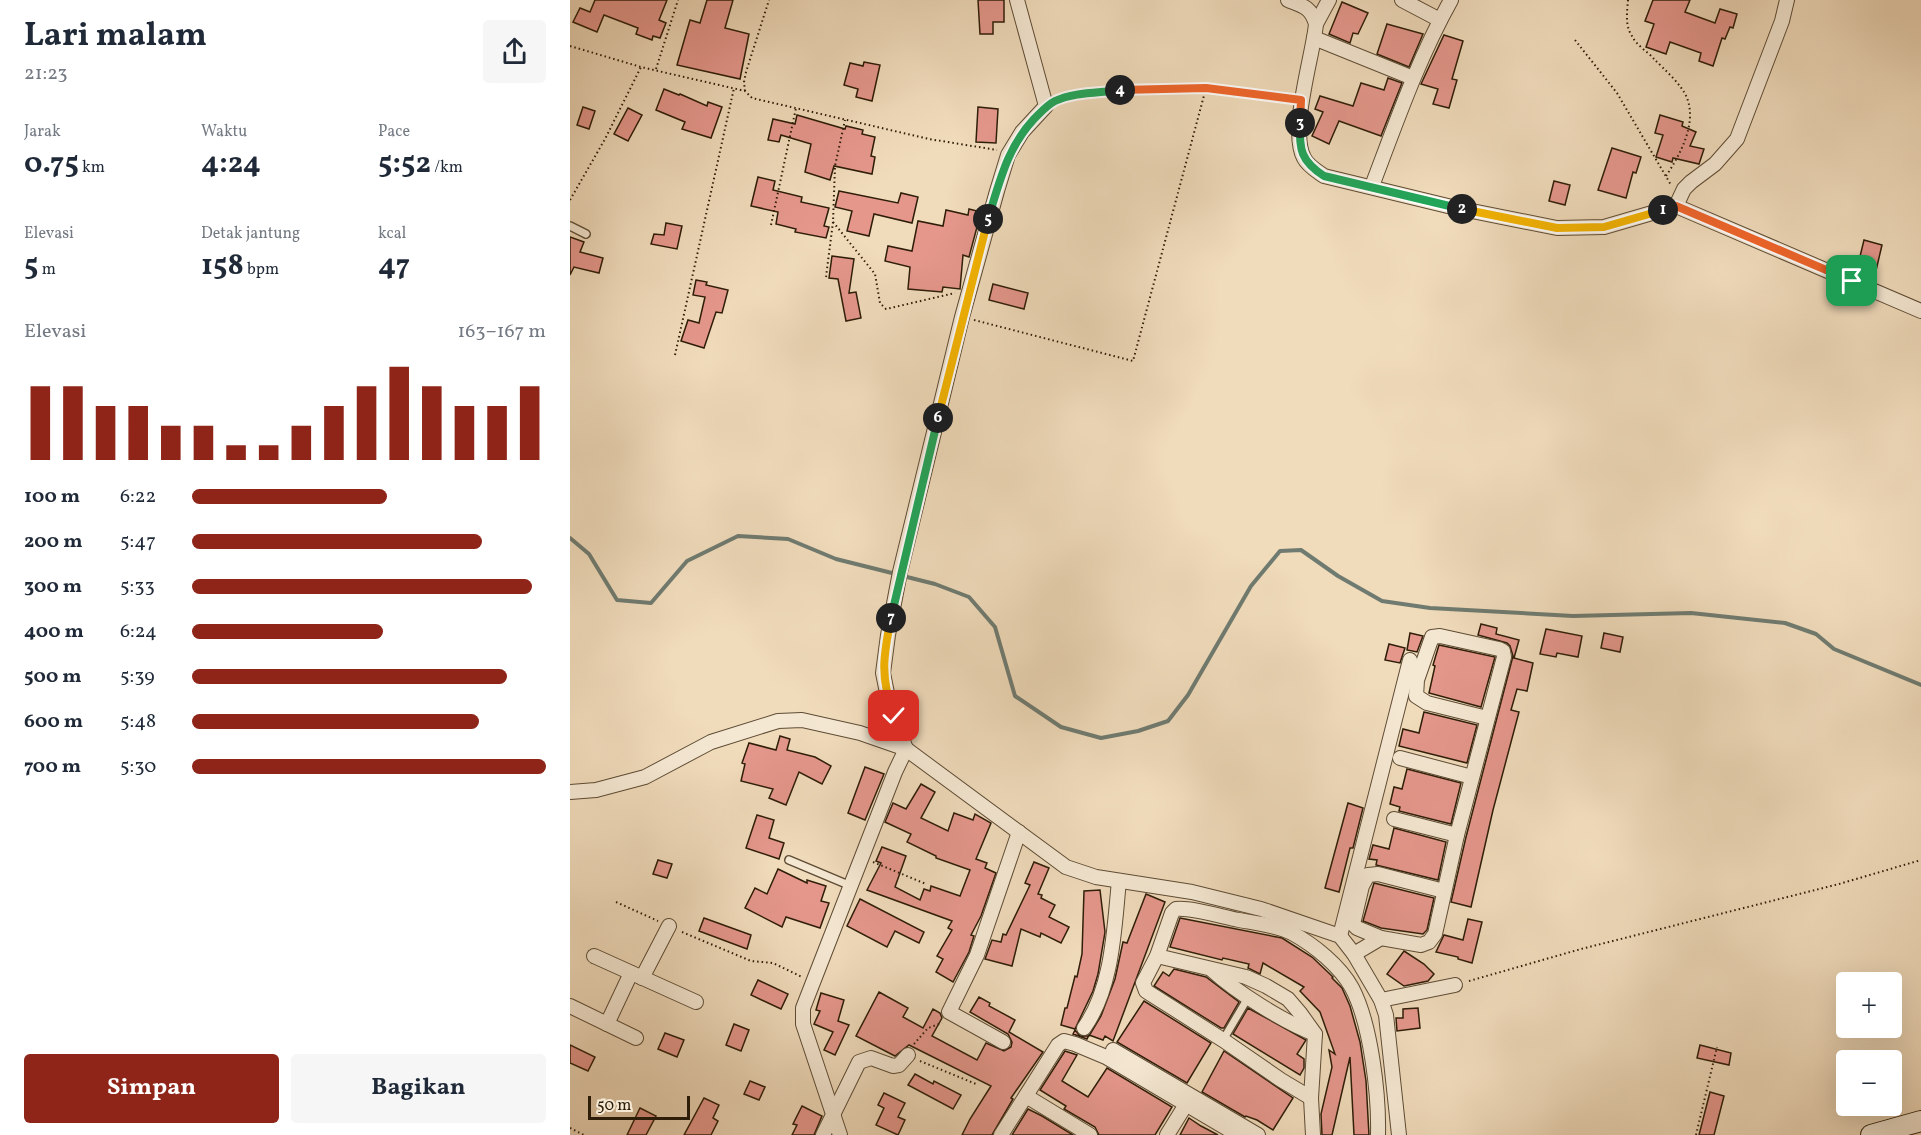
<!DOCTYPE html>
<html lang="id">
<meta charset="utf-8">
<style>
body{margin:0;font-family:Vollkorn,serif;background:#f6f6f7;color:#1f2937;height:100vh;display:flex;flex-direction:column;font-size:22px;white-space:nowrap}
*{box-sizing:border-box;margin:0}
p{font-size:20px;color:#747a83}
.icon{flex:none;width:33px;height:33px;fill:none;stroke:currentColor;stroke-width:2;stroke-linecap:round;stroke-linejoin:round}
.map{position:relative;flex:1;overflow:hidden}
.drawer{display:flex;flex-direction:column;background:#fff;width:570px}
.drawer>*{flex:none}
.buttons{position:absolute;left:1266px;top:972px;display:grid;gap:12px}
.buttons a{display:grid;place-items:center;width:66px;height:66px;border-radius:6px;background:#fff;box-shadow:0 6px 24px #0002;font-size:30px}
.scale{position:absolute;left:18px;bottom:15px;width:102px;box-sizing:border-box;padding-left:6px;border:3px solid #2e1d08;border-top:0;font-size:16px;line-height:21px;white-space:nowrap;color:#2e1d08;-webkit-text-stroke:4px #f5e8d3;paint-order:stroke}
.pin{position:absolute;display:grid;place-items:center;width:51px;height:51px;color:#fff;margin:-26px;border-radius:12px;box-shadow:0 3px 9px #0006}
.km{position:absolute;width:30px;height:30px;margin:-15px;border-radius:50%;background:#222;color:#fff;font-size:16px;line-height:30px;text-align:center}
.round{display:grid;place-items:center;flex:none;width:63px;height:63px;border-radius:6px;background:#f6f6f7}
.headline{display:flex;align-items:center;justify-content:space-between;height:102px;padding:0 24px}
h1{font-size:33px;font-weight:700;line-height:45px}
.stats{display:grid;grid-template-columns:repeat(3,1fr);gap:9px;height:102px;padding:6px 24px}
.stats div{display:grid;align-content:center}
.stats b{font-size:30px;font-weight:700}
.stats small{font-size:16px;font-weight:400}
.stats p{font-size:16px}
.chart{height:168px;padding:12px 24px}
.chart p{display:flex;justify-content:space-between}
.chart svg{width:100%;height:108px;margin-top:6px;stroke:#8f2418;stroke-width:6}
.cta{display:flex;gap:12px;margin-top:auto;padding:12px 24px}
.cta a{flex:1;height:69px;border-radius:6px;background:#8f2418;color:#fff;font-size:24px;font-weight:700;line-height:69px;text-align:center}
.cta a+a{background:#f6f6f7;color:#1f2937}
ul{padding:0 24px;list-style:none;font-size:20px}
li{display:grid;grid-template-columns:96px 72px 1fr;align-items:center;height:45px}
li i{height:15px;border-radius:8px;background:#8f2418}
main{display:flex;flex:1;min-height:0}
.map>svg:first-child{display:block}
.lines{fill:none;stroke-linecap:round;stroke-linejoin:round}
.stream{stroke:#6f7b70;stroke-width:4}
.building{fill:#e5978c;stroke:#2e1d08;stroke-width:1.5}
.lane-casing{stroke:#5e4c35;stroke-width:10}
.street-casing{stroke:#5e4c35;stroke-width:16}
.secondary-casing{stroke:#2e1d08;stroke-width:22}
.path{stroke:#2e1d08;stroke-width:2;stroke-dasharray:1.5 3;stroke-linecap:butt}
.lane{stroke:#f5e8d3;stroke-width:7}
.street{stroke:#f5e8d3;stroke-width:14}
.secondary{stroke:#f5e8d3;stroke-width:20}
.split-1-casing{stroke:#fff;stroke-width:12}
.split-2-casing{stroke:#fff;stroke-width:12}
.split-3-casing{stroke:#fff;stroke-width:12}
.split-4-casing{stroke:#fff;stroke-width:12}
.split-5-casing{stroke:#fff;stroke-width:12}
.split-6-casing{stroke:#fff;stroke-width:12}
.split-7-casing{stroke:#fff;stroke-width:12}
.split-8-casing{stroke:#fff;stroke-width:12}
.split-1{stroke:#f0652b;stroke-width:8}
.split-2{stroke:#f5b400;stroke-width:8}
.split-3{stroke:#22a559;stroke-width:8}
.split-4{stroke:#f0652b;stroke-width:8}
.split-5{stroke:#22a559;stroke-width:8}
.split-6{stroke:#f5b400;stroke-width:8}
.split-7{stroke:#22a559;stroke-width:8}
.split-8{stroke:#f5b400;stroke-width:8}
</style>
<main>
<section class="drawer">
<div class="headline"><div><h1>Lari malam</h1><p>21:23</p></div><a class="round"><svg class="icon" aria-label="share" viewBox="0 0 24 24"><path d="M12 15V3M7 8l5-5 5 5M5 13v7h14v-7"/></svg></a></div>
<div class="stats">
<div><p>Jarak</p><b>0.75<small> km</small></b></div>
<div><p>Waktu</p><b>4:24</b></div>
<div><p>Pace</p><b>5:52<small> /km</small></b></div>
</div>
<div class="stats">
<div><p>Elevasi</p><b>5<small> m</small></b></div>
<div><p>Detak jantung</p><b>158<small> bpm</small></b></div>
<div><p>kcal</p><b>47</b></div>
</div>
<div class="chart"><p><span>Elevasi</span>163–167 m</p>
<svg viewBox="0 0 160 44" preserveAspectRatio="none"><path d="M5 44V14M15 44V14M25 44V22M35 44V22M45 44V30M55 44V30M65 44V38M75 44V38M85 44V30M95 44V22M105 44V14M115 44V6M125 44V14M135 44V22M145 44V22M155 44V14"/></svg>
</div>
<ul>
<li><b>100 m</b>6:22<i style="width:55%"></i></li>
<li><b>200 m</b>5:47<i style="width:82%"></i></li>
<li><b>300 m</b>5:33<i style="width:96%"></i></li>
<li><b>400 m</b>6:24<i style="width:54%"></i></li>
<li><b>500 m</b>5:39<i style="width:89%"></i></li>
<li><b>600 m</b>5:48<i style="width:81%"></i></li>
<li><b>700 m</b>5:30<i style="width:100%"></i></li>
</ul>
<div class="cta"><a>Simpan</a><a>Bagikan</a></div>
</section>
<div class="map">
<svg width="1351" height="1135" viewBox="0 0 1351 1135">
<rect width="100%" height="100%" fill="#f0dbbb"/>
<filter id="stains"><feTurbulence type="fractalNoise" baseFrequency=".00333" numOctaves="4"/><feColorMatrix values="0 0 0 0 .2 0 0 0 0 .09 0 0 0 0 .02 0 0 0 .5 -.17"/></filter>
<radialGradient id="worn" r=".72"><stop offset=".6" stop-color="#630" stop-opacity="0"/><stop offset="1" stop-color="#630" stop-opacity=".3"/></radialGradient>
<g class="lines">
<!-- stream -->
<g class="stream">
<polyline points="0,538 19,554 47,600 81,603 117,561 168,536 218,539 266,559 326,574"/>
<polyline points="333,576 365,584 399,597 425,627 445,696 491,727 531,738 568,731 598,721 618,695 681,586 710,551 731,550 768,576 812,601 860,608 1003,616 1121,613 1215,623 1246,634 1264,649 1351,685"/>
</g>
</g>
<!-- building -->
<g class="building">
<polygon points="25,0 97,0 89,20 96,23 90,38 83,36 82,40 66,34 68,28 34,15 27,32 3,22 10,8 20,12"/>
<polygon points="137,0 163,0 155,28 179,34 170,79 107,65 120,20 130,23"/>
<polygon points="408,0 434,0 434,22 423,22 423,34 410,34"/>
<polygon points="1083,0 1120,0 1115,12 1145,23 1150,9 1167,14 1163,28 1160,27 1155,39 1152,38 1143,66 1129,61 1131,53 1100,42 1096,54 1076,47 1084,24 1075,21"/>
<polygon points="772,2 798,13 788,34 783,33 780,43 759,34"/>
<polygon points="817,24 853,34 839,67 807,54"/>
<polygon points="874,35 893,41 882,79 887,80 879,108 863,104 868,89 851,84"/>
<polygon points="294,62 310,65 302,101 286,97 288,89 274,85 280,63 293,66"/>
<polygon points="818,78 832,83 811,136 769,121 759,144 742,136 753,112 745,109 750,96 783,106 791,83 814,90"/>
<polygon points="94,89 109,95 110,94 137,106 138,102 152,107 141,138 112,129 115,122 86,110"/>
<polygon points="13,107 25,111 19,129 7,125"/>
<polygon points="408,107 428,109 426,143 406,142"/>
<polygon points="58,108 72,115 58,141 44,134"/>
<polygon points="227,115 275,129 276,126 293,130 292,134 305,137 301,156 305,157 302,174 264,166 260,180 235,172 241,144 211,135 209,142 198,140 203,119 225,124"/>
<polygon points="1090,115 1113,122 1112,126 1126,132 1120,146 1134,149 1129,164 1103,158 1102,162 1086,157 1093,135 1085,133"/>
<polygon points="1042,148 1071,157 1066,173 1063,172 1056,198 1028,190"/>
<polygon points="188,177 205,181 203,190 232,197 231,202 259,208 254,226 259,227 256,238 225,232 226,229 206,224 208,212 181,206"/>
<polygon points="984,181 1000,185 995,205 979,201"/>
<polygon points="269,191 328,203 331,193 348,197 342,223 304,214 299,236 277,231 282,211 265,207"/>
<polygon points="399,209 411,212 399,257 393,255 390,289 373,287 372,292 338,289 340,267 315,261 318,246 342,251 348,221 373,226 376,210 398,215"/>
<polygon points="96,223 112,226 107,249 81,244 84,234 94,235"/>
<polygon points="0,237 14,242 10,252 33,258 29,273 4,267 0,275"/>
<polygon points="1294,240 1312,245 1304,279 1286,273"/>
<polygon points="262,256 284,259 279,293 286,292 291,318 276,321 268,279 259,278"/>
<polygon points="126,280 137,282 136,285 158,290 152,313 146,312 134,348 111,341 118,320 129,323 135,297 123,295"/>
<polygon points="423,284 458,293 454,309 419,300"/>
<polygon points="911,624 927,628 926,634 949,640 944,658 963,663 957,691 947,689 941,710 949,712 923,810 901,907 881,902 896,837 943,656 940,646 937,643 908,635"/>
<polygon points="976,629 1012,636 1008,657 987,653 986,657 970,654"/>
<polygon points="840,633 853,636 847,652 837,650"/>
<polygon points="1034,633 1053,637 1050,652 1031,648"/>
<polygon points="819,644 835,648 830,663 815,660"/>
<polygon points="869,645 925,657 911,707 859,693 865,666 863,665"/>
<polygon points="854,712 907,725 897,763 829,746 833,729 849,733"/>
<polygon points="210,736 220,739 217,750 245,757 261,766 252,784 229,772 216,805 199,798 203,789 171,781 175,764 172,763 179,743 206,750"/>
<polygon points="295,767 314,774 295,820 278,813"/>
<polygon points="837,769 891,783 881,824 829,811 830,807 820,804 824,787 832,789"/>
<polygon points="351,784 365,792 351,818 378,831 384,813 403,820 405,814 421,823 406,859 417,863 415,868 426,873 411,916 401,935 404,936 399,952 383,982 366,972 373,959 367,956 382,930 378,928 382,921 297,890 311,863 306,861 312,847 336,856 325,887 350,900 354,889 360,891 361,886 390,896 400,870 366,858 366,856 337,842 341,834 315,822 323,803 336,809"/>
<polygon points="778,803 793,808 783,848 780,848 769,892 755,888"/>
<polygon points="187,815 204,820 199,838 214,843 209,859 176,848"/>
<polygon points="824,828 876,842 868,880 806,865 807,860 799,859 803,845 819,849"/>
<polygon points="88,860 102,864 97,878 83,874"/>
<polygon points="464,862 479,868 468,894 472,895 471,898 485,905 479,917 499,927 491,943 471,933 470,937 451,929 442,966 415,959 422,940 431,942 433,934 436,935 460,885 455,883"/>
<polygon points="208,869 237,883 237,880 256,886 251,901 259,903 250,928 216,917 212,927 175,908 185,888 197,894"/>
<polygon points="804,883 864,898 857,930 853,934 811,928 793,921"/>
<polygon points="530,890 535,932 528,974 523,991 505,1029 491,1025 495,1008 497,1008 505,976 507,977 512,954 514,891"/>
<polygon points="576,894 595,902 543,1041 535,1036 533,1040 519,1035 517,1039 503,1034 505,1030 510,1036 519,1036 531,1016 545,979 553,942 557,943"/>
<polygon points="290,899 354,932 349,943 325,931 317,947 277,926"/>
<polygon points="134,918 181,935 177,949 129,931"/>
<polygon points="610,918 712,938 742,957 763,977 762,978 772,988 780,1006 790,1042 796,1081 799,1135 784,1135 780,1057 762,1135 752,1135 751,1114 762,1067 759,1050 765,1054 750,1012 730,991 734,987 693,963 690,974 678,968 679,964 653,958 652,960 600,947"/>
<polygon points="898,919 912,922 902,963 888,959 888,957 866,952 874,935 893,940"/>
<polygon points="834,951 854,964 864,974 858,981 834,986 817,974"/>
<polygon points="604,969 636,977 669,1002 654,1028 651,1028 584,986 593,972 599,976"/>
<polygon points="188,980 218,994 211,1009 181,995"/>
<polygon points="309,992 338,1008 333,1017 353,1028 363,1009 370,1013 372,1018 362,1036 407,1060 416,1043 434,1051 441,1047 442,1042 438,1034 400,1012 409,997 420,1003 419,1006 445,1020 439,1032 473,1052 441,1098 443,1099 422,1135 392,1135 400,1119 421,1086 339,1045 325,1056 286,1036"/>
<polygon points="251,993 274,1000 268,1021 279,1025 265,1055 254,1050 263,1032 244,1024 250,1011 246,1010"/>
<polygon points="574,1001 641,1043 617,1083 547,1042"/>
<polygon points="678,1008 736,1040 727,1054 734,1059 734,1068 730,1075 663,1034"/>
<polygon points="848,1008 850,1028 827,1031 826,1018 833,1018 833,1009"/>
<polygon points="164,1024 179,1030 171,1051 156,1045"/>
<polygon points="95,1033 114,1040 107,1057 88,1049"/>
<polygon points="0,1045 25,1057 18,1071 0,1063"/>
<polygon points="1130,1045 1161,1053 1159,1065 1127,1058"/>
<polygon points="495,1051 507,1055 492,1081 518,1097 537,1068 602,1107 585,1135 529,1135 525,1127 494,1109 496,1106 470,1090"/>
<polygon points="654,1051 723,1098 703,1130 687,1120 676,1116 675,1117 632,1092"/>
<polygon points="345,1074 363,1084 364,1081 391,1095 383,1109 338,1085"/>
<polygon points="180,1081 195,1087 189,1100 174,1094"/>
<polygon points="1140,1092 1154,1096 1144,1135 1129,1135"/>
<polygon points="314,1093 335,1103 328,1117 335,1120 328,1135 306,1125 314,1108 308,1105"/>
<polygon points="134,1098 149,1105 143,1118 148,1121 141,1135 114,1135"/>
<polygon points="232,1106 252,1116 244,1135 222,1135 227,1125 223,1124"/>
<polygon points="70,1108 86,1116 76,1135 57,1135"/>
<polygon points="458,1109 472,1116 503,1135 442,1135"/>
<polygon points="619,1118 631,1126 648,1135 610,1135"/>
</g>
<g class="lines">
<!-- lane casing -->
<g class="lane-casing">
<g id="lane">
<polyline points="0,226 16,234"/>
<polyline points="219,860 281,886"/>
<polyline points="653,1040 679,996"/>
</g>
</g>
<!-- street casing -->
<g class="street-casing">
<g id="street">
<path d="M718,0C733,6 741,7 746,24C743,56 719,130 734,158C738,166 747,171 754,176L882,207L987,228L1034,227L1106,206L1351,311"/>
<polyline points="832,0 870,20"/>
<polyline points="746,24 759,0"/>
<polyline points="744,38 843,78"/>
<path d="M802,186C826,123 848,59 881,0"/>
<polyline points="1106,206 1114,189 1121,182 1145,164 1167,139 1212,21 1217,0"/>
<polyline points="830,758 902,777"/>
<polyline points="0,792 26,790 75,777 141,742 208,721 232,720 290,733 336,749 496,867 526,877 622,892 691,909 770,936 784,954 811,1000 816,1015 829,1135"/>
<polyline points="824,819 887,835"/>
<polyline points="770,936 840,660"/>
<polyline points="811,938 787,928 783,924 792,886 798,875 808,874 874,891"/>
<polyline points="784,954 811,938 851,945 859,942 865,934 887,835 934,657 933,651 929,649 870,636 862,637 847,680 846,696 857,703 917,718"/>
<polyline points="24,956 126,1002"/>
<polyline points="587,956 676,977 696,986 718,999 730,1013 745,1034 741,1098 743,1135"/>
<path d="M642,970C666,992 714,1022 745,1034"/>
<polyline points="72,978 99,926"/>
<polyline points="811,1000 885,985"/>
<polyline points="0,1006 66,1038"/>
<polyline points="37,1024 61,973"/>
<path d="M514,1028C543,987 544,929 549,881"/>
<polyline points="433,1042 379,1012 407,955 449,832"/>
<polyline points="543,1050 688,1135"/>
<polyline points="456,1096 520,1135"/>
<path d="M741,1098L711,1080L653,1040L576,991L573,983L587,956L602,913L606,909C620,907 653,917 669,920C686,923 706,925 722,933C744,945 770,966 782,988C801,1024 809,1095 808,1135"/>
<polyline points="253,1135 289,1062 301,1058 323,1066 329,1065 338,1055"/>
<polyline points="270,1135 233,1024 233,1008 325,772 336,749 319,703 313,673 318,635 330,572 392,317 427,191 438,155 452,132 476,106 447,0"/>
<polyline points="431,1135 488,1045 494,1041 505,1044 536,1057 668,1135"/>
<polyline points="597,1135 620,1098"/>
</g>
</g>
<!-- secondary casing -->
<g class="secondary-casing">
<polyline id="secondary" points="1301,1135 1351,1121"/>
</g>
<!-- path -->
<g class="path">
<path d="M1058,0C1057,12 1055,26 1062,36C1066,45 1078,52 1084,59C1094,69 1112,85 1117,98C1127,124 1110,155 1096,176"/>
<polyline points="1005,40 1047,93 1101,185"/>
<polyline points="0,46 71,67 175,91 182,98 359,139 427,150"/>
<polyline points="86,69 108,0"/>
<polyline points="175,91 174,82 176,72 199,0"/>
<polyline points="489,99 499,96 562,89 636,88 718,98"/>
<polyline points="0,200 35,139 71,67"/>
<polyline points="263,222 305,274 310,303 316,309 385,293"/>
<polyline points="201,225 226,108"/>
<polyline points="256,277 263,222 265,166 275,120"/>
<polyline points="404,320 563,361 636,88"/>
<polyline points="105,355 164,88"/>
<polyline points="303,862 356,884"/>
<polyline points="46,902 88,921"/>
<polyline points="112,932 181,961 203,963 232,977"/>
<polyline points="899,981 1011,949 1269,884 1351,860"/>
<polyline points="344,1044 358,1028 372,1023"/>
<polyline points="350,1061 406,1084"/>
<polyline points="0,1128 14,1135"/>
<polyline points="1126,1135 1147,1047"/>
</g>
<!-- lane -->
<use href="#lane" class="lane"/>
<!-- street -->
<use href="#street" class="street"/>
<!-- secondary -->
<use href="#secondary" class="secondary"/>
</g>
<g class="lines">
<!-- split-1 casing -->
<g class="split-1-casing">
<polyline id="split-1" points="1093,210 1106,206 1282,281"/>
</g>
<!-- split-2 casing -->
<g class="split-2-casing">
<polyline id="split-2" points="892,209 987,228 1034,227 1093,210"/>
</g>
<!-- split-3 casing -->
<g class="split-3-casing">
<path id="split-3" d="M730,123C729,150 731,161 754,176L892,209"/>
</g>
<!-- split-4 casing -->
<g class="split-4-casing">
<polyline id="split-4" points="550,90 636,88 731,100 730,123"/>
</g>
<!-- split-5 casing -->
<g class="split-5-casing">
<path id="split-5" d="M418,219C430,181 437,148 464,119C471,112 477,105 485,101C504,92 529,93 550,90"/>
</g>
<!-- split-6 casing -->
<g class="split-6-casing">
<polyline id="split-6" points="368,418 418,219"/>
</g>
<!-- split-7 casing -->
<g class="split-7-casing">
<polyline id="split-7" points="321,618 368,418"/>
</g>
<!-- split-8 casing -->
<g class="split-8-casing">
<path id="split-8" d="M321,618C313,657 310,677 324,716"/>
</g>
<!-- split-1 -->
<use href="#split-1" class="split-1"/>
<!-- split-2 -->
<use href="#split-2" class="split-2"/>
<!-- split-3 -->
<use href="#split-3" class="split-3"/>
<!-- split-4 -->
<use href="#split-4" class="split-4"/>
<!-- split-5 -->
<use href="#split-5" class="split-5"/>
<!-- split-6 -->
<use href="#split-6" class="split-6"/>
<!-- split-7 -->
<use href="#split-7" class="split-7"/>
<!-- split-8 -->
<use href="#split-8" class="split-8"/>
</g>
<rect width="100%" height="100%" filter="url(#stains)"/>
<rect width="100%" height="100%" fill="url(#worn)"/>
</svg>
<div class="buttons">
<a>+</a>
<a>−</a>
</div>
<div class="scale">50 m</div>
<div class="pin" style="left:1282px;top:281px;background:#1e9e55"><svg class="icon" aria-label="arrive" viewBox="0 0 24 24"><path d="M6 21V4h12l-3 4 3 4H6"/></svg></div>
<div class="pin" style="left:324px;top:716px;background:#d93025"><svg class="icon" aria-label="check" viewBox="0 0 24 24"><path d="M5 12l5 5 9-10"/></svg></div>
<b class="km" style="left:1093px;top:210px">1</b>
<b class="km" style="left:892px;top:209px">2</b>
<b class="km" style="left:730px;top:123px">3</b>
<b class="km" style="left:550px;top:90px">4</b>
<b class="km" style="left:418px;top:219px">5</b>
<b class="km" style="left:368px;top:418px">6</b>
<b class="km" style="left:321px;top:618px">7</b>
</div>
</main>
